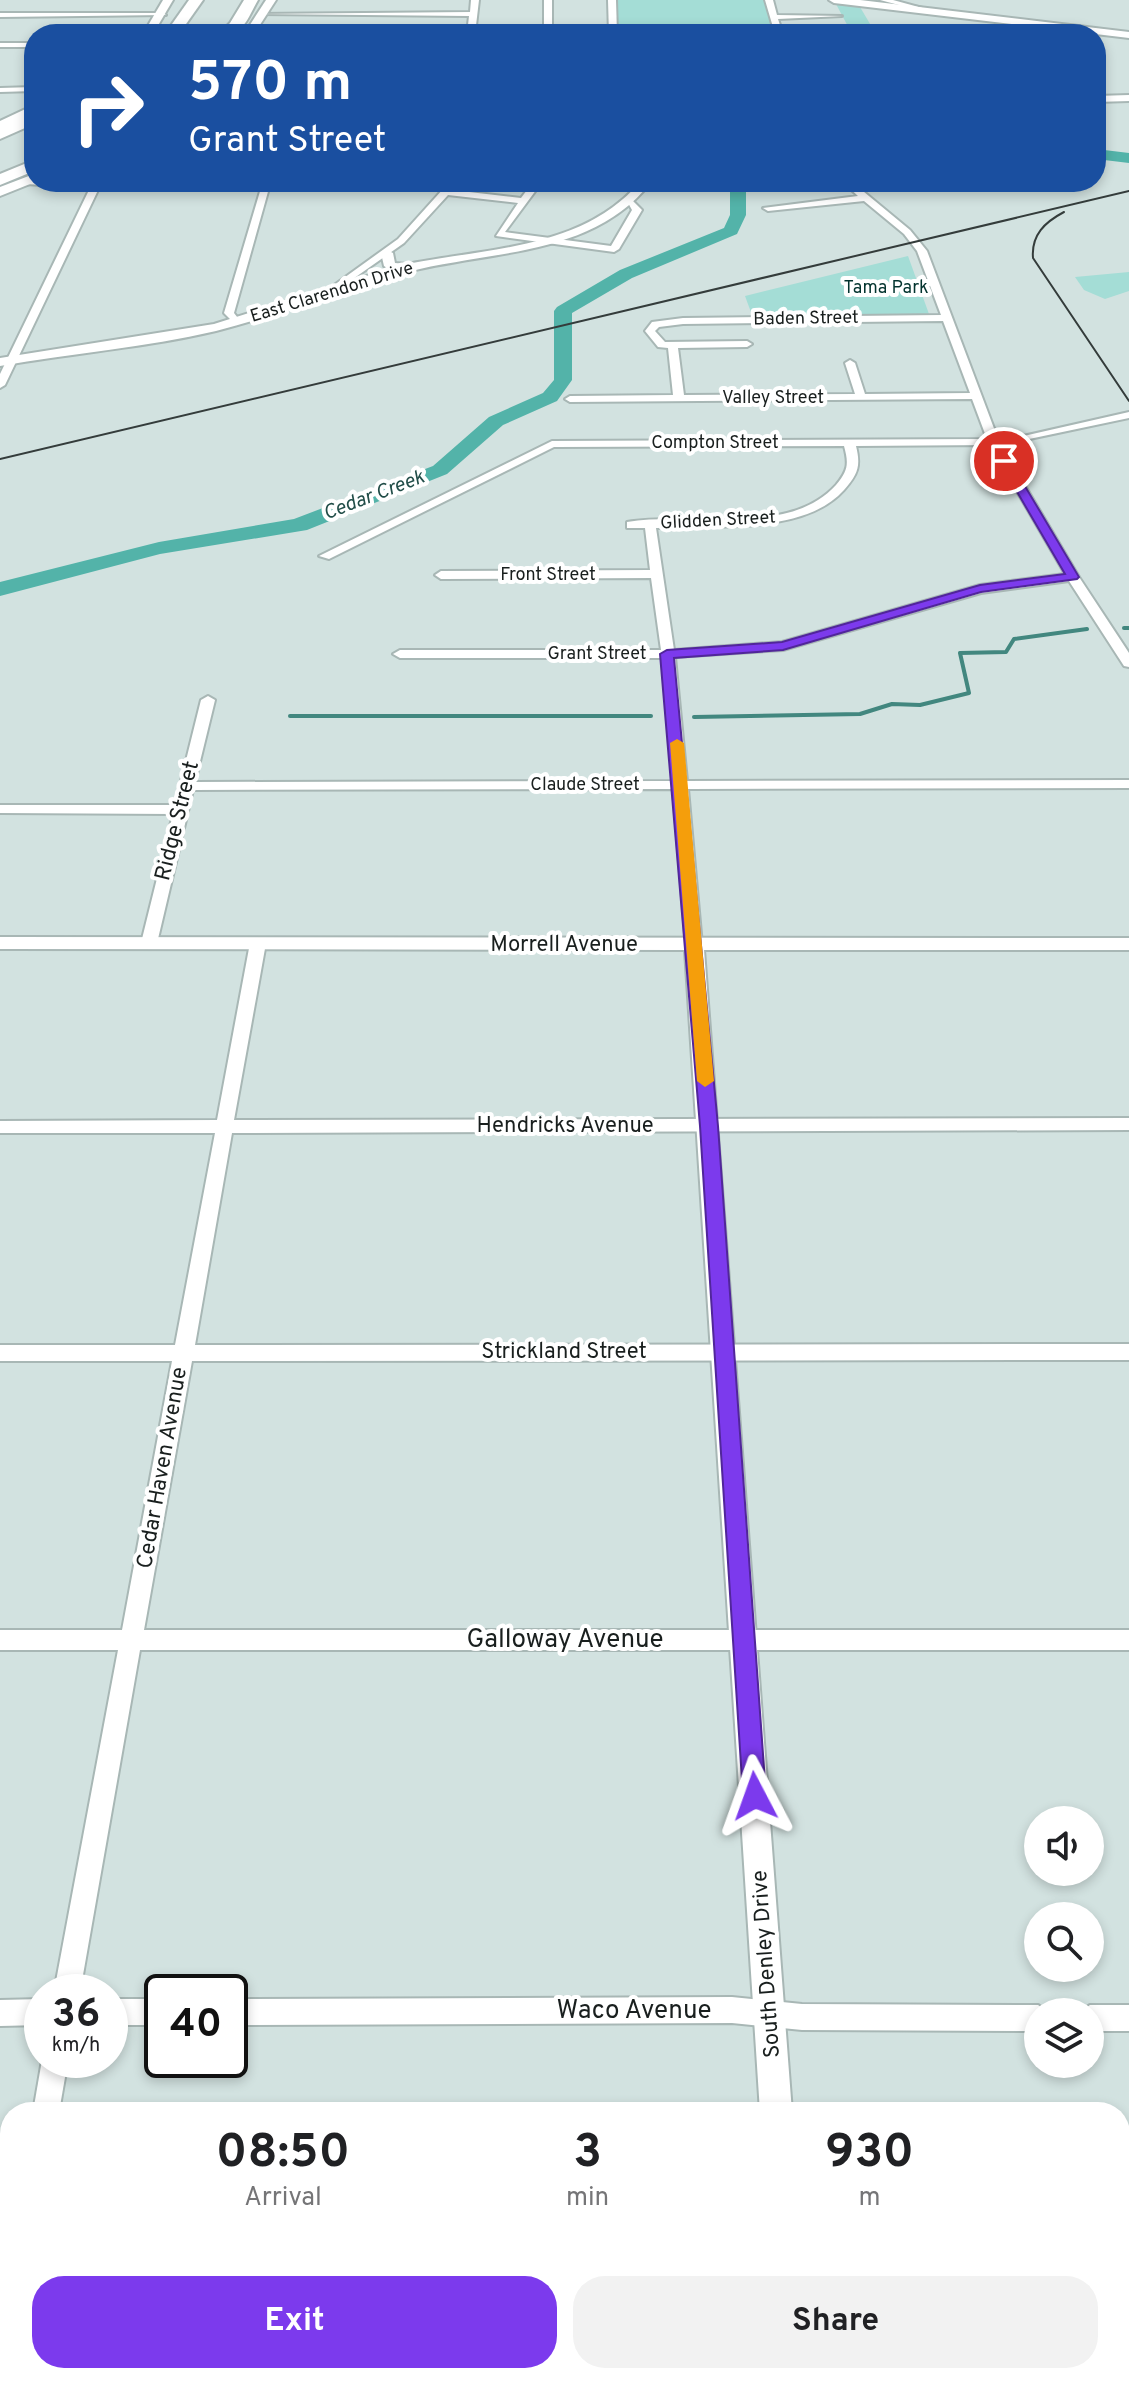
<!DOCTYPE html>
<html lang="en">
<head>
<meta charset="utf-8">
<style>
	:root { --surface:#fff; --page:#f2f2f2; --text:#202124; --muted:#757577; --accent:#7c3aed }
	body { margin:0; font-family:Overpass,sans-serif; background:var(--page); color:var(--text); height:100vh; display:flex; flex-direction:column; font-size:30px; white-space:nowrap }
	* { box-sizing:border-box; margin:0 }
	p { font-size:26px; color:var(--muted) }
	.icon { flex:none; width:44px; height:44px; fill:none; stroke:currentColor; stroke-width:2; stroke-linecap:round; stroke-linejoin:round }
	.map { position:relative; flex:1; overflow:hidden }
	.panel { position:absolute; left:0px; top:2102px; width:1130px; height:282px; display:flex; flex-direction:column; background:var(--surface); border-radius:32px 32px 0 0; box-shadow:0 4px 12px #0003 }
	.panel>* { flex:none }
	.guide { position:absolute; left:24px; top:24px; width:1082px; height:168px; border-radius:32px; box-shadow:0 4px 12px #0003; background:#1a4fa0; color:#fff; overflow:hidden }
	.tools { position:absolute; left:1024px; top:1806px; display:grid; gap:16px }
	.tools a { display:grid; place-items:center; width:80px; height:80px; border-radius:50%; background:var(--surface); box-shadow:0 4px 12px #0003; font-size:40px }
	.speed { position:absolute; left:24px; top:1974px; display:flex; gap:16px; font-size:40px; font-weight:700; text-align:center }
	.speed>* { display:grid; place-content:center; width:104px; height:104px; border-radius:50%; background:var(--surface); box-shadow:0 4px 12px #0003; line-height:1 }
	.speed small { font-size:20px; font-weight:400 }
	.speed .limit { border:4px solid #111; border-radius:12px; background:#fff; color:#111 }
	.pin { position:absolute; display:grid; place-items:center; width:68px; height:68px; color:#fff; margin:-34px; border:4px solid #fff; border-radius:50%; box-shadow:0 2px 8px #0007 }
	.me { position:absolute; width:88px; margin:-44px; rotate:356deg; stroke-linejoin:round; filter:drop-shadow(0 0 6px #0008) }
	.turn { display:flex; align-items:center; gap:28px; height:168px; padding:0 32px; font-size:36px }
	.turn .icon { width:104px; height:104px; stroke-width:2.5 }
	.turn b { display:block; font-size:56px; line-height:68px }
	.eta { display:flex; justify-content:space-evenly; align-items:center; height:136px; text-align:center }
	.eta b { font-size:48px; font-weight:700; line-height:56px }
	.button { display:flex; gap:16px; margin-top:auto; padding:16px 32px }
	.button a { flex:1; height:92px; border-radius:32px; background:var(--accent); color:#fff; font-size:32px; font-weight:700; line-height:92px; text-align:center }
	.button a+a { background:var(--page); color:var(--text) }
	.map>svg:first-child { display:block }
	.green { fill:#a4ddd6 }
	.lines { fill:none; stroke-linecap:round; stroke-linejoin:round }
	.stream { stroke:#42877f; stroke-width:4 }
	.river { fill:#53b3a9; fill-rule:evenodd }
	.minor-casing { stroke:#a8b7b5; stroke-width:4 }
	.tertiary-casing { stroke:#a8b7b5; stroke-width:4 }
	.secondary-casing { stroke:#a8b7b5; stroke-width:4 }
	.motorway-casing { stroke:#a8b7b5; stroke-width:4 }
	.minor { fill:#fff; fill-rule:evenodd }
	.tertiary { fill:#fff; fill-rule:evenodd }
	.secondary { fill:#fff; fill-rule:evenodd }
	.motorway { fill:#fff; fill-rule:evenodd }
	.tram { stroke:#343c3b; stroke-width:2 }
	.route { fill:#7c3aed; stroke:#51269a; stroke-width:2 }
	.slow { fill:#f59e0b }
	.labels { text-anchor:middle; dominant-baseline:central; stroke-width:8; stroke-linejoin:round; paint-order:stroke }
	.far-park-label { font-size:18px; fill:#03342f; stroke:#fff }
	.far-street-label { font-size:18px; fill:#191f1e; stroke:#fff }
	.far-water-label { font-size:20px; font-style:italic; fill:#214d48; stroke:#fff }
	.street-label { font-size:22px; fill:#191f1e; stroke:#fff }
	.near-street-label { font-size:26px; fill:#191f1e; stroke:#fff }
</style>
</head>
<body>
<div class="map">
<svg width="1129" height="2383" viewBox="0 0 1129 2383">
	<rect width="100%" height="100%" fill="#d2e2e0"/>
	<g class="green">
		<path d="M614 0H770L779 34H615Z"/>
		<path d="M836 4 860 7 876 34H852Z"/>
		<path d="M908 256 929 314 752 315 745 296Z"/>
		<path d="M1129 272V291L1105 299 1084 290 1075 277Z"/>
	</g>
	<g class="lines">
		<g class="stream">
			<path d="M1124 628H1129"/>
			<path d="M290 716H651"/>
			<path d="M694 717 860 714 892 704 920 705 969 693 960 653 1006 652 1014 639 1087 629"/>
		</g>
		<g class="river">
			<path d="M1096 149 1129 153V163L1096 159Z"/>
			<path d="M730 182H746V215L737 234 632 278 572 313V380L557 401 503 425 447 474 307 530 160 554 0 596V582L159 542 294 519 433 466 489 417 543 393 554 380V311L557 307 620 270 724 228 730 215Z"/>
		</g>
		<defs>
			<g id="minor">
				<path d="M471 0H479L475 34H467L469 16 258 14 470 12Z"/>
				<rect x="544" y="0" width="8" height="34"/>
				<path d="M608 0H616L617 34H609Z"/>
				<path d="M765 0H773L777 15 842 16 778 19 783 34H775Z"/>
				<path d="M880 0H893L937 12 933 14Z"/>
				<path d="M0 13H162L166 15 0 17Z"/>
				<rect x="0" y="43" width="34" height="4"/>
				<path d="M34 87V91L0 92V88Z"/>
				<path d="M23 179 59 182H458L452 190 521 198 533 182H542L505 232 611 246 632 210 627 201H633L642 210 619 249 614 252 496 236 518 203 448 195 404 243 333 293 330 292V288L398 239 444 188H269L234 313 241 322 236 325 224 313 261 188H99L5 385 0 388V374L90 188 26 184Z"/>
				<path d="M843 182H852L910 230 927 251 998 439H1010L1129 412V418L1001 445 1079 577 1129 653V667L1124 666 1069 581 981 593 783 650 675 657 687 781 1129 780V788L688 789 702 945 694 950 686 945 673 789 193 790 157 943 149 948 141 943 173 814 0 813V805H175L201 700 208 696 215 700 195 782 673 781 662 658H400L393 654 400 650H661L651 578 441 579 435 575 441 571 650 570 645 528H627V522C691 511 788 538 836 485 848 471 849 464 844 446L554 447 329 559 319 556 552 441 987 439 972 399 570 402 565 399 570 396 673 395 668 348 658 347 645 331 652 322 683 318 941 315 917 251 904 234 864 201 768 211 763 208 858 196ZM943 321 970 393 865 394 855 363 850 360 845 363 855 394 684 395 678 348 747 347 752 344 747 341 665 342 655 331 659 327 683 324ZM990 445 1065 574 980 585 782 642 674 650 656 528C713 525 804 535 844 490 858 474 861 466 856 446Z"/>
				<path d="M258 938 266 943 234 1120 1129 1118V1130L232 1133 195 1345 1129 1344V1360L192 1361 144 1630H1129V1650H140L80 1992H54L118 1650H0V1630H122L172 1361H0V1345H175L215 1133H0V1121L217 1120 250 943Z"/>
				<path d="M732 1997 802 2004 1038 2005 1048 2012H1038V2031L802 2030 732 2023 230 2025V1999Z"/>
				<path d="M42 1999V2025L0 2026V2000Z"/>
				<rect x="110" y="1999" width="52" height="26"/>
				<path d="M1090 2005H1129V2031H1090V2012H1080Z"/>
				<path d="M42 2060H68L59 2112H33Z"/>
				<path d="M117 2374H147L150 2383H120Z"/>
			</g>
			<g id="tertiary">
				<path d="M1129 95V101L1096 102V96Z"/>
				<path d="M640 182H651C593 257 492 250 407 272 343 288 281 315 216 331 145 348 72 353 0 366V358L214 324 389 269 384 266 381 253 387 250 393 253 395 263 407 264C488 248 583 249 640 182Z"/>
				<path d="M0 937 1129 938V950H704L792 2112H760L685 950 0 949Z"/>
				<path d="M773 2374H809L810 2383H774Z"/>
			</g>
			<g id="secondary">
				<path d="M163 0H173L153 34H143Z"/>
				<path d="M266 0H276L254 34H244Z"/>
				<path d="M829 0H860L1129 32V38L834 3Z"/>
				<path d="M34 105V114L0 130V121Z"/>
				<path d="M34 174 35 182 0 196V187Z"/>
			</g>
			<g id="motorway">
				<path d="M189 0H203L179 34H165Z"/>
				<path d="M244 0H258C246 21 245 34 219 34L230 23Z"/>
				<path d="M34 113V124L0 139V128Z"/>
				<path d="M34 160V171L0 185V174Z"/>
			</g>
		</defs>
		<use href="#minor" class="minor-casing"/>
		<use href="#tertiary" class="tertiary-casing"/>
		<use href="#secondary" class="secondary-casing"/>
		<use href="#motorway" class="motorway-casing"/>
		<use href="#minor" class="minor"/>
		<use href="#tertiary" class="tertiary"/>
		<use href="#secondary" class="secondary"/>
		<use href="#motorway" class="motorway"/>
		<g class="tram">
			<path d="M1064 212C1045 222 1031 235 1033 258L1129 401"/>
			<path d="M0 459 1129 191"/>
		</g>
	</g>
	<path class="route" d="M1004 457 1010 461 1079 577 1077 579 981 592 783 650 674 658 718 1126 766 1796 763 1804 755 1808 746 1804 743 1796 700 1126 660 654 667 650 782 642 980 585 1065 574 999 461Z"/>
	<path class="slow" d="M677 739 684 743 714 1081 705 1087 697 1081 670 743Z"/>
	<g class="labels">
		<g class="far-park-label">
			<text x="886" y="288">Tama Park</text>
		</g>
		<g class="far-street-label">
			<text transform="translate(332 293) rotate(-17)">East Clarendon Drive</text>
			<text transform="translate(806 319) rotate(-1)">Baden Street</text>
			<text x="773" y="398">Valley Street</text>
			<text x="715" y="443">Compton Street</text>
			<text transform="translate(718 521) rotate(-3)">Glidden Street</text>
			<text x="548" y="575">Front Street</text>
			<text x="597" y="654">Grant Street</text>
			<text x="585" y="785">Claude Street</text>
		</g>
		<g class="far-water-label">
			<text transform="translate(374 496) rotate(-21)">Cedar Creek</text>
		</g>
		<g class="street-label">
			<text transform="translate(178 821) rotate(-76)">Ridge Street</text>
			<text x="564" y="945">Morrell Avenue</text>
			<text x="565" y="1126">Hendricks Avenue</text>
			<text x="564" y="1352">Strickland Street</text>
			<text transform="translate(163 1468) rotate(-80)">Cedar Haven Avenue</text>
			<text transform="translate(767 1964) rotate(-94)">South Denley Drive</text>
		</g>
		<g class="near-street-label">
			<text x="565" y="1640">Galloway Avenue</text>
			<text x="634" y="2011">Waco Avenue</text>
		</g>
	</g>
</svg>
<div class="tools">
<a><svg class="icon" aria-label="sound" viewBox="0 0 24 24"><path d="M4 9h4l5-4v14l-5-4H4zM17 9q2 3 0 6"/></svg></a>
<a><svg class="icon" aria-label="search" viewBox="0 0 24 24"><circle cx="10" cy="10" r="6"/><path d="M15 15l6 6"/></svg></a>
<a><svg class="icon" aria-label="layers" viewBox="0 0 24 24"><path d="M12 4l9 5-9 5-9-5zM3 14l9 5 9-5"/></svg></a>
</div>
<div class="speed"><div>36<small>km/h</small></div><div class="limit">40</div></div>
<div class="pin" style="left:1004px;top:461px;background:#d93025"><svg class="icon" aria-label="arrive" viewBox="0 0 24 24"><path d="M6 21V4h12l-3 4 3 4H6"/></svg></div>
<svg class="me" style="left:755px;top:1796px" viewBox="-20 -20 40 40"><path d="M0-17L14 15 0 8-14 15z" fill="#7c3aed" stroke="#fff" stroke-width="4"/></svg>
<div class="guide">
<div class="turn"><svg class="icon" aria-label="right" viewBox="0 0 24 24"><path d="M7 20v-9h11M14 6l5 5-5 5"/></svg><div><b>570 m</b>Grant Street</div></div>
</div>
<section class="panel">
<div class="eta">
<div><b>08:50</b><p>Arrival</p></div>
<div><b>3</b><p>min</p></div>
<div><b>930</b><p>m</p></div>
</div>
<div class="button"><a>Exit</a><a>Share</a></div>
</section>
</div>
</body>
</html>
